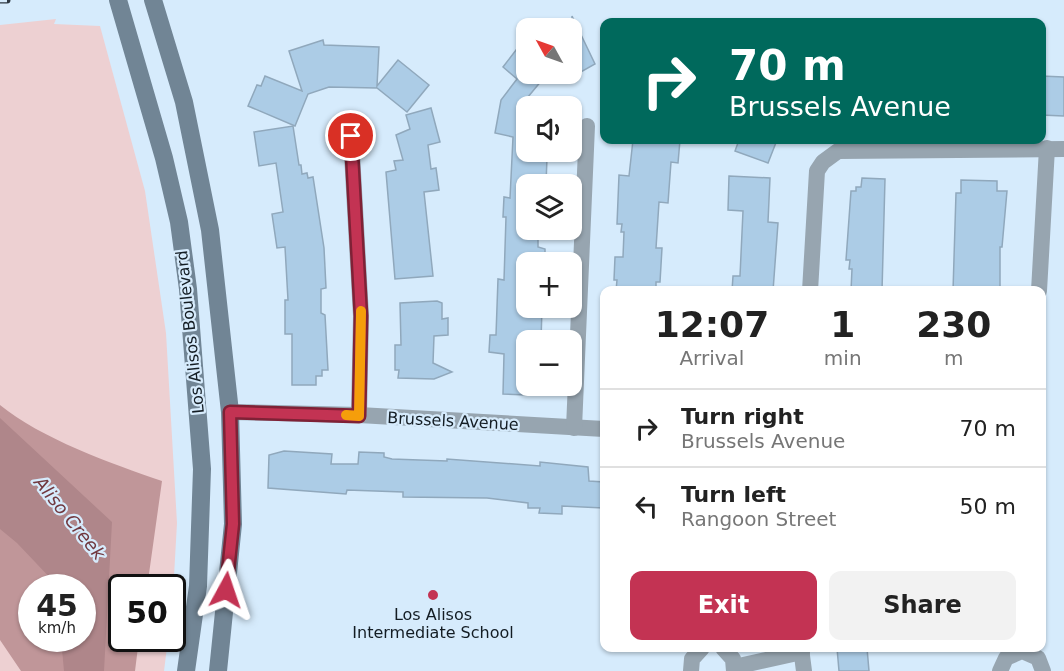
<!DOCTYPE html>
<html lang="en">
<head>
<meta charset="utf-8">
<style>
	:root { --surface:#fff; --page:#f2f2f2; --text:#222; --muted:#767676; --line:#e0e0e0; --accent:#c33353 }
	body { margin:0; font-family:"DejaVu Sans",sans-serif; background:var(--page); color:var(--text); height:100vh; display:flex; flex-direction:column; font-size:22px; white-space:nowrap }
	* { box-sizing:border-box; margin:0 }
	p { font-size:20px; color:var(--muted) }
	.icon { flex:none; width:33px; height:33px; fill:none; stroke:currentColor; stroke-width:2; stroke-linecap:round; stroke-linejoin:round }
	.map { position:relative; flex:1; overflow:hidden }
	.panel { position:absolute; left:600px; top:286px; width:446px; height:366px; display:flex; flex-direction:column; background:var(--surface); border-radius:12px; box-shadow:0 2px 4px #0004 }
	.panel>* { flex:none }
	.guide { position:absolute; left:600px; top:18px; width:446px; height:126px; border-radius:12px; box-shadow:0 2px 4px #0004; background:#00695c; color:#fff; overflow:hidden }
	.needle { width:39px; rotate:310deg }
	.fabs { position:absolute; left:516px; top:18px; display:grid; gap:12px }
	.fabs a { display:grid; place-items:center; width:66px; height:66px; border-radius:12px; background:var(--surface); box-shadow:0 2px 4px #0004; font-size:30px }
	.speed { position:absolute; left:18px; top:574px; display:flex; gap:12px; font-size:30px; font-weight:700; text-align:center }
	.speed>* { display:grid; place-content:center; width:78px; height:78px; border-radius:50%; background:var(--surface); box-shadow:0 2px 4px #0004; line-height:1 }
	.speed small { font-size:15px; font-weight:400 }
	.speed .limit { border:3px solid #111; border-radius:9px; background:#fff; color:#111 }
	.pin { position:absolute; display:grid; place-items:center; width:51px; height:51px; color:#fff; margin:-26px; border:3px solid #fff; border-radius:50%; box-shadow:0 2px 6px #0007 }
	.me { position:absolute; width:66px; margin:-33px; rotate:5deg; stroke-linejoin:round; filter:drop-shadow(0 0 4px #0008) }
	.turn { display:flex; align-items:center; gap:21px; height:126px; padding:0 30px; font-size:27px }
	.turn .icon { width:78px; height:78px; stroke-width:2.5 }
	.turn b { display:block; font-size:42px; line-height:51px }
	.eta { display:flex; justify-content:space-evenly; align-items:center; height:102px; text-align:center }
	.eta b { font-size:36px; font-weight:600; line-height:42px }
	.button { display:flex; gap:12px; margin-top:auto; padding:12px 30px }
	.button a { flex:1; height:69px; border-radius:12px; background:var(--accent); color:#fff; font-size:24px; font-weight:600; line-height:69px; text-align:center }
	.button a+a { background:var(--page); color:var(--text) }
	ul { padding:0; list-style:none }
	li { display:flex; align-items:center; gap:18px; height:78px; padding:0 30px; border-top:2px solid var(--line) }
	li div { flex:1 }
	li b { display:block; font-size:22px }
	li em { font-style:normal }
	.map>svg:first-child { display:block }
	.green { fill:#edd0d2; fill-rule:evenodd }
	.forest { fill:#c09699; fill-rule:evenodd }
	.water { fill:#af868a }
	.building { fill:#accce6; stroke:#90a8bc; stroke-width:1.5 }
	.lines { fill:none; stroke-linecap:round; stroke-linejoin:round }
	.street { stroke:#97a5b0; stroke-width:16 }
	.secondary { stroke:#718595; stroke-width:18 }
	.rail-casing { stroke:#2e3841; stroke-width:7 }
	.rail { stroke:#d6ebfc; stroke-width:4.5; stroke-dasharray:14; stroke-linecap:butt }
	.route-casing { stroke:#7f2136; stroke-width:15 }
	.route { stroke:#c33353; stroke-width:10 }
	.slow { stroke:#f59e0b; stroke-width:10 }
	.poi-dot { fill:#c33353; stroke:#d6ebfc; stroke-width:2 }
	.labels { text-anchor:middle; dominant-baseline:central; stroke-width:4.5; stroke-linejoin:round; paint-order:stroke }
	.street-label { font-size:16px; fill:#131c23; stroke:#d6ebfc }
	.poi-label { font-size:16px; fill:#131c23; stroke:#d6ebfc }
	.water-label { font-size:18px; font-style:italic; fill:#71383f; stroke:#d6ebfc }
</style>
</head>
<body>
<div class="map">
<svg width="1064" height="671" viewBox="0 0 1064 671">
	<rect width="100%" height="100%" fill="#d6ebfc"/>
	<path class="green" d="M56 19 54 24 100 26 145 191 166 333 177 523 173 594 172 588H122V639H168L164 671H0V25ZM32 588H82V639H32Z"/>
	<path class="forest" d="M0 405C40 438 112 464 162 481L147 588H122V639H139L135 671H21L0 640ZM32 588H82V639H32Z"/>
	<path class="water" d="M0 418 112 522 104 671H64L61 639H82V588H54V582L17 543 0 529Z"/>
	<g class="building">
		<path d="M572 16 595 64 572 77Z"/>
		<path d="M526 37V74H547L523 103 526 104V152L542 153V158H547L546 184 526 183V233H538V247L545 249V262H526V308H542L541 340H526V395L503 394 504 354 489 352 490 335H496L498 279 504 280 506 217H503L504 197 510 198 513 137 495 133 501 100 517 79 503 67Z"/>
		<path d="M323 40 324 45 379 47 377 86 398 60 429 85 407 112 377 88 329 87 308 94 295 126 248 106 257 85 261 86 265 76 302 91 289 51Z"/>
		<path d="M1041 76 1064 77V116L1041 115Z"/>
		<path d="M431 108 440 142 428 145 431 169 436 168 439 190 424 192 433 276 395 279 386 172 396 170 394 161 403 160 396 135 410 129 406 115Z"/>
		<path d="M293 126 299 165H301L302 174 307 173 308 178 313 177 324 248 326 288 321 289V313L325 315 328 370H322V376H316V385H292V334H285V300H288L285 247 277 248 272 214 283 212 276 163 259 166 254 132Z"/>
		<path d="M633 140H680L678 163 671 162 668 203 659 202 656 248H662L660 282H656V291H616L617 280H614L615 257H623L624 232H621L622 224H617L619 175 629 176Z"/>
		<path d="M739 140H777L768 163 735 151Z"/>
		<path d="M729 176 770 178 768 222 778 223 773 291H732L733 276H740L743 211 728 210Z"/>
		<path d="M862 178 885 179 882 291H851L852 269H849L850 260H846L851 191H856V187H861Z"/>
		<path d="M961 180 997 181V191H1007L1002 247H1000V291H953L956 193H961Z"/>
		<path d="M437 301 442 303V319L448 318V335L434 336 433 363 452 372 434 379 398 378 399 370H395V345H401L400 303Z"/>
		<path d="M284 451 332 454 331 464H358L359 452 384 453V457L392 459 447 461V459L540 466V462L588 467 589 481 604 482 603 508 562 506V514L539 513 540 508H528V503L487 498 403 497V492L347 490 346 494 268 488 269 455Z"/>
		<path d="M837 648H867L869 671H839Z"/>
	</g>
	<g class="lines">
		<g class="street">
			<path d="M351 136 361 316 359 415"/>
			<path d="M810 291 817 171 823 162 838 151 1064 149"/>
			<path d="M1039 291 1047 148"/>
			<path d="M230 412 359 415 604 429"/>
			<path d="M574 428 587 126"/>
			<path d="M723 648 733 659 734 671"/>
			<path d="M801 648 804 671"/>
			<path d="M734 667 802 652"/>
			<path d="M691 671 692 659 702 648"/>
			<path d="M1000 671 1006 658 1022 651 1038 658 1043 671"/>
		</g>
		<g class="secondary">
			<path d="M118 0 164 158 179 222 188 289 202 469 198 586 186 671"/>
			<path d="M153 0 184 102 210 230 230 412 233 524 218 671"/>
		</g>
		<defs>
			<path id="rail" d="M0 0H7"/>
		</defs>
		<use href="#rail" class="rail-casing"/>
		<use href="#rail" class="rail"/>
	</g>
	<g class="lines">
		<defs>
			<path id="route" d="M226 590 233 524 230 412 359 416 361 316 351 136"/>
		</defs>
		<use href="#route" class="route-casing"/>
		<use href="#route" class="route"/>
		<path class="slow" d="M346 415 359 416 361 311"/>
	</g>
	<circle class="poi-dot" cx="433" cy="595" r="6"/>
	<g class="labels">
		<g class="street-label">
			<text transform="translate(190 332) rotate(-96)">Los Alisos Boulevard</text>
			<text transform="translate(453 421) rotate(3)">Brussels Avenue</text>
		</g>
		<g class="poi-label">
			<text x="433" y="614">Los Alisos<tspan x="433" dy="18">Intermediate School</tspan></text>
		</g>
		<g class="water-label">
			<text transform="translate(70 518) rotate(51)">Aliso Creek</text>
		</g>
	</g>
</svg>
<div class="fabs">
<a><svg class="needle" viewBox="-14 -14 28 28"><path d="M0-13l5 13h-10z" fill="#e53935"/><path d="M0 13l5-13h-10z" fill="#767676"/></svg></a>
<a><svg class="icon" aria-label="sound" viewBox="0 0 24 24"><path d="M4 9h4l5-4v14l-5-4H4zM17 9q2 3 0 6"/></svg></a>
<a><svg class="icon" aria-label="layers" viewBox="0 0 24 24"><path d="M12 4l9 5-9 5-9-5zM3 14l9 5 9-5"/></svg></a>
<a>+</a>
<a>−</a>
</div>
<div class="speed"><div>45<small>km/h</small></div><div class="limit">50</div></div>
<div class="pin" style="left:351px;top:136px;background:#d93025"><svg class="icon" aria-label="arrive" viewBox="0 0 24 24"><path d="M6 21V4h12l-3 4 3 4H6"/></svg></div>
<svg class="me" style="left:226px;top:590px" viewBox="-20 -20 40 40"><path d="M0-17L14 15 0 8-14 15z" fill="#c33353" stroke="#fff" stroke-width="4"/></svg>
<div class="guide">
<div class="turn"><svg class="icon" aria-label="right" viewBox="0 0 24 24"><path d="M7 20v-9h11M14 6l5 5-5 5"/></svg><div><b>70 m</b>Brussels Avenue</div></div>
</div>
<section class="panel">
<div class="eta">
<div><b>12:07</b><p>Arrival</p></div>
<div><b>1</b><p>min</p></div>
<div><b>230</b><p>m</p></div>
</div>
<ul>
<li><svg class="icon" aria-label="right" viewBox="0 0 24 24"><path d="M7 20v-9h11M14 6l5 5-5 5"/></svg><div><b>Turn right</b><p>Brussels Avenue</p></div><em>70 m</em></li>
<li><svg class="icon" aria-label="left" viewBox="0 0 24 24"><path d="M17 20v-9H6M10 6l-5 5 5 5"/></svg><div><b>Turn left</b><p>Rangoon Street</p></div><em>50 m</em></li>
</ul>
<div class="button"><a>Exit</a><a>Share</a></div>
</section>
</div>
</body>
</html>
